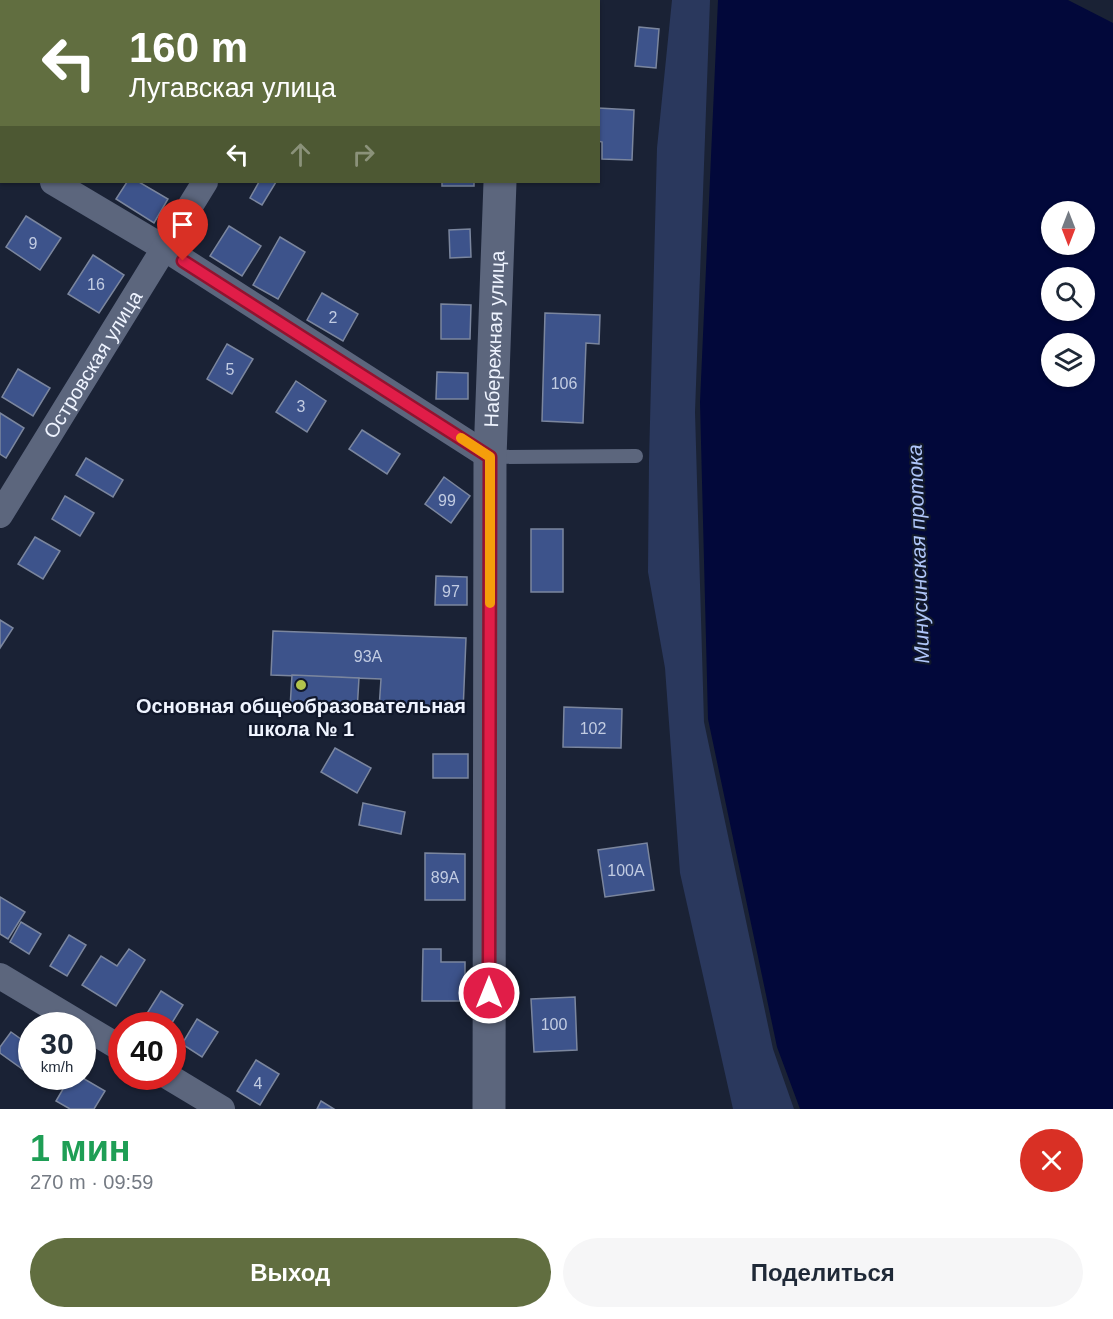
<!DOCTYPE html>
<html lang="ru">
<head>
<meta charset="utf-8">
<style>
	:root { --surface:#fff; --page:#f6f6f7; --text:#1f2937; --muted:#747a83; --accent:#616e40 }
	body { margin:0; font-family:Arial,sans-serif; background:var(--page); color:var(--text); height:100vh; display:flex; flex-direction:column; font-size:22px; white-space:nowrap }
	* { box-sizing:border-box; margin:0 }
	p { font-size:20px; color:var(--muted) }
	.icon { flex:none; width:33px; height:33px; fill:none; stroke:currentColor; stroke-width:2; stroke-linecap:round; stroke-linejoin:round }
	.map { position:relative; height:1109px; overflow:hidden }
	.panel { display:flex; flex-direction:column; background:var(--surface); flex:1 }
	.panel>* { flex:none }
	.hud { position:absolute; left:0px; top:0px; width:600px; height:183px; box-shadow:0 2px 4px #0004; background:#616e40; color:#fff; overflow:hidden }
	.needle { width:39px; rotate:180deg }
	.tools { position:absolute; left:1041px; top:201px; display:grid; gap:12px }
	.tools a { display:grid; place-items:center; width:54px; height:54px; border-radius:50%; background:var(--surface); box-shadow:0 2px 4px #0004; font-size:30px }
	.speed { position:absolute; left:18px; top:1012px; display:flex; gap:12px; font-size:30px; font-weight:700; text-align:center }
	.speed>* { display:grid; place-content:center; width:78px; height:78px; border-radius:50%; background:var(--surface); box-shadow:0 2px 4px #0004; line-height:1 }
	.speed small { font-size:15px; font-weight:400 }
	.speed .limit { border:9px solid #d22; background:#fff; color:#111 }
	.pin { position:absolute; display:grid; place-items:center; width:51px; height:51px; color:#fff; margin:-62px -26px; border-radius:50% 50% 50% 0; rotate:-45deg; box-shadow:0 0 6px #0007 }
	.pin .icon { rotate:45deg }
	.me { position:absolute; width:66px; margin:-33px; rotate:0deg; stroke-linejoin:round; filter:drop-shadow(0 0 4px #0008) }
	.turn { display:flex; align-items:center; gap:21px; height:126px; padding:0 30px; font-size:27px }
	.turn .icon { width:78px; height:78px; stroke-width:2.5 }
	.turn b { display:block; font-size:42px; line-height:51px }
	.lanes { display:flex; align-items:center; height:57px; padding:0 30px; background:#0003; justify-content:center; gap:30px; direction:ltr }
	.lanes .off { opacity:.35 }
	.round { display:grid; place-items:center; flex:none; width:63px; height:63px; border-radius:32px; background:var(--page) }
	.headline { display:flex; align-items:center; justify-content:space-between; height:102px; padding:0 30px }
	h1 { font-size:36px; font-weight:700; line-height:45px; color:#1e9e55 }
	.action { display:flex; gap:12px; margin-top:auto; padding:12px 30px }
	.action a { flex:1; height:69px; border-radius:36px; background:var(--accent); color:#fff; font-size:24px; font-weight:700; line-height:69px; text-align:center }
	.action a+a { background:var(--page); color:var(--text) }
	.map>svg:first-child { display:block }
	.green { fill:#2a385d }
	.water { fill:#02083a; fill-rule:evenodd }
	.building { fill:#3d538b; stroke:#7b869e; stroke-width:1.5 }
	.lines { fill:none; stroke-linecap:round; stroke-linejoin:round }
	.lane { stroke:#5c667d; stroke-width:14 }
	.street { stroke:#5c667d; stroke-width:26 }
	.secondary { stroke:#5c667d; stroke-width:33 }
	.route-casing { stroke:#92132f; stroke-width:15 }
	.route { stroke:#e11d48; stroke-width:10 }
	.slow { stroke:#f59e0b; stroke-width:10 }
	.poi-dot { fill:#b2c34c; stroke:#11182b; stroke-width:2 }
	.labels { text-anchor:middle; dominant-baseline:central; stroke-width:4.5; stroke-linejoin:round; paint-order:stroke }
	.number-label { font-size:16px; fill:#c2cce2 }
	.street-label { font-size:20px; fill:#eff4ff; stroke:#11182b }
	.poi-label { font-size:20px; font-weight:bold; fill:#eff4ff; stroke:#11182b }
	.water-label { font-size:21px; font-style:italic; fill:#afc5f8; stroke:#11182b }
</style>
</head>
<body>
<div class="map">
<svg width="1113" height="1109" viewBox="0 0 1113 1109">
	<rect width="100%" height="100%" fill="#1a2235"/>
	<path class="green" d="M672 0H710L695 412 704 722 773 1049 794 1109H733L680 873 665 668 648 572 649 461 657 148Z"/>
	<path class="water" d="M718 0H1068L1113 23V1109H800L777 1047 708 719 700 402ZM1052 212H1084V244H1052ZM1052 278H1084V310H1052ZM1052 344H1084V376H1052Z"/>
	<g class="building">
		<path d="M235 0H293L234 2Z"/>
		<path d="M549 0H580L549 2Z"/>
		<path d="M639 27 659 29 656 68 635 66Z"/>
		<path d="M598 108 634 110 632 160 602 159V142L598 141Z"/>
		<path d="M127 182H139L168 199 154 223 116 199Z"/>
		<path d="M259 182H276L262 205 250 198Z"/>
		<rect x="442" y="182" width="32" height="4"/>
		<path d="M26 216 61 238 40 270 6 247Z"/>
		<path d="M229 226 261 246 242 276 210 256Z"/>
		<path d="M470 229 471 257 450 258 449 230Z"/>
		<path d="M280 237 305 252 278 299 253 285Z"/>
		<path d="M93 255 124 275 99 313 68 294Z"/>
		<path d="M322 293 358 314 343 341 307 320Z"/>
		<path d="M441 304 471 305 470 339H441Z"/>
		<path d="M545 313 600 315 599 344 586 343 583 423 542 421Z"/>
		<path d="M227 344 253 359 232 394 207 379Z"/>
		<path d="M18 369 50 388 33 416 2 397Z"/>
		<path d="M437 372 468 373V399H436Z"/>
		<path d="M296 381 326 401 307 432 276 412Z"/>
		<path d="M0 413 24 428 6 458 0 454Z"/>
		<path d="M362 430 400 454 387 474 349 449Z"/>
		<path d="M86 458 123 480 113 497 76 475Z"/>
		<path d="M444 477 470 496 451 523 425 504Z"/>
		<path d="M65 496 94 513 80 536 52 519Z"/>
		<rect x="531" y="529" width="32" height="63"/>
		<path d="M35 537 60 551 43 579 18 564Z"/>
		<path d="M436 576 467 577V605H435Z"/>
		<path d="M0 620 13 628 0 648Z"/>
		<path d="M273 631 466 638 463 712 379 709 381 679 271 675Z"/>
		<path d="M292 675 359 678 357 711 290 708Z"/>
		<path d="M564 707 622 709 621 748 563 747Z"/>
		<path d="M335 748 371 768 357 793 321 772Z"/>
		<rect x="433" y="754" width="35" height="24"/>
		<path d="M363 803 405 812 401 834 359 825Z"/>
		<path d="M647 843 654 890 605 897 598 850Z"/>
		<path d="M425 853 465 854V900H425Z"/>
		<path d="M0 897 25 912 8 939 0 934Z"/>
		<path d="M21 922 41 934 29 954 10 942Z"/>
		<path d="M69 935 86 945 67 976 50 966Z"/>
		<path d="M129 949 145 960 116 1006 82 985 101 956 117 966Z"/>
		<path d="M423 949H441V962H465V1001H422Z"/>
		<path d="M161 991 183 1005 170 1026H146L141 1023Z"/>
		<path d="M575 997 577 1050 534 1052 531 999Z"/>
		<path d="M197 1019 218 1032 202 1057 182 1044Z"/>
		<path d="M11 1032 32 1047V1062L25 1071 0 1053V1047Z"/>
		<path d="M256 1060 279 1074 260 1105 237 1091Z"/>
		<path d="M70 1077H81L105 1091 94 1109H70L56 1101Z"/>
		<path d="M321 1101 334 1109H317Z"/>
	</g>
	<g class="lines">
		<path class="lane" d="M491 457 636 456"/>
		<g class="street">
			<path d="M317 2 318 0"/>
			<path d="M0 149 2 150"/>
			<path d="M53 182 164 248 490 457"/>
			<path id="s1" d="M0 515 205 182"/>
			<path d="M0 976 122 1049"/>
			<path d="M169 1077 222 1109"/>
		</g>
		<g class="secondary">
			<path d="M506 2V0"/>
			<path id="s2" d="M489 1109 490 457 500 182"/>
		</g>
	</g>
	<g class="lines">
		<defs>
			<path id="route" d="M183 261 490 457 489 993"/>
		</defs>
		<use href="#route" class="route-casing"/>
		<use href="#route" class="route"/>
		<path class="slow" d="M461 438 490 457V603"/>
	</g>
	<circle class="poi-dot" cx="301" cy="685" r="6"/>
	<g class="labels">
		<g class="number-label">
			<text x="33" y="243">9</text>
			<text x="96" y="284">16</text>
			<text x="333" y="317">2</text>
			<text x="230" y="369">5</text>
			<text x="564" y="383">106</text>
			<text x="301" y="406">3</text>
			<text x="447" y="500">99</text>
			<text x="451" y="591">97</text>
			<text x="368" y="656">93А</text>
			<text x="593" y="728">102</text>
			<text x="626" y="870">100А</text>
			<text x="445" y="877">89А</text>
			<text x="554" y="1024">100</text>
			<text x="258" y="1083">4</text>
		</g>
		<g class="street-label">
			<text stroke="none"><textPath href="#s2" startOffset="770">Набережная улица</textPath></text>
			<text stroke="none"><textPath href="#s1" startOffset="177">Островская улица</textPath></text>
		</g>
		<g class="poi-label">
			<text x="301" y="706">Основная общеобразовательная<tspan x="301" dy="23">школа № 1</tspan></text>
		</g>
		<g class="water-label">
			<text transform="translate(918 554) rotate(-92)">Минусинская протока</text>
		</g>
	</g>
</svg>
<div class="tools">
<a><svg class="needle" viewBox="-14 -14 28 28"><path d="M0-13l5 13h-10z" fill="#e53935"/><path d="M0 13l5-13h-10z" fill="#747a83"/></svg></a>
<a><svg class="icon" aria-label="search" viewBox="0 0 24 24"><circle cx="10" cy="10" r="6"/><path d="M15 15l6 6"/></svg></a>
<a><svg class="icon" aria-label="layers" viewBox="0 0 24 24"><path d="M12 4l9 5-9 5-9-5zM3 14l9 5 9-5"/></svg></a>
</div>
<div class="speed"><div>30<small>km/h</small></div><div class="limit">40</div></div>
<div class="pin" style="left:183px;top:261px;background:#d93025"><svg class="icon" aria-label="arrive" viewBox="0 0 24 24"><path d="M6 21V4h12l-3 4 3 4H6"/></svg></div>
<svg class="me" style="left:489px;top:993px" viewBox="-20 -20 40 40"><circle r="17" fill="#e11d48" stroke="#fff" stroke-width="3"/><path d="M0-11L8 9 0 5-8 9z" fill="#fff"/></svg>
<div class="hud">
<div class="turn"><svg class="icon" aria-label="left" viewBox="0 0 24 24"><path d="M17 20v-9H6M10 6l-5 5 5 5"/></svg><div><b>160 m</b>Лугавская улица</div></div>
<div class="lanes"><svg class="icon" aria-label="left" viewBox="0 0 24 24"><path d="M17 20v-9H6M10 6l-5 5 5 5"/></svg><svg class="icon off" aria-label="ahead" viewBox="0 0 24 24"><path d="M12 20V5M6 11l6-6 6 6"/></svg><svg class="icon off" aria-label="right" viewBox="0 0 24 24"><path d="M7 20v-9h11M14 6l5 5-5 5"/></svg></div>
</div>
</div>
<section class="panel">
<div class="headline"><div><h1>1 мин</h1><p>270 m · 09:59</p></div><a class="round" style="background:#d93025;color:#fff"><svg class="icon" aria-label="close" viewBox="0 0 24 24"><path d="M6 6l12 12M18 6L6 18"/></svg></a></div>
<div class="action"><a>Выход</a><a>Поделиться</a></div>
</section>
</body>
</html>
